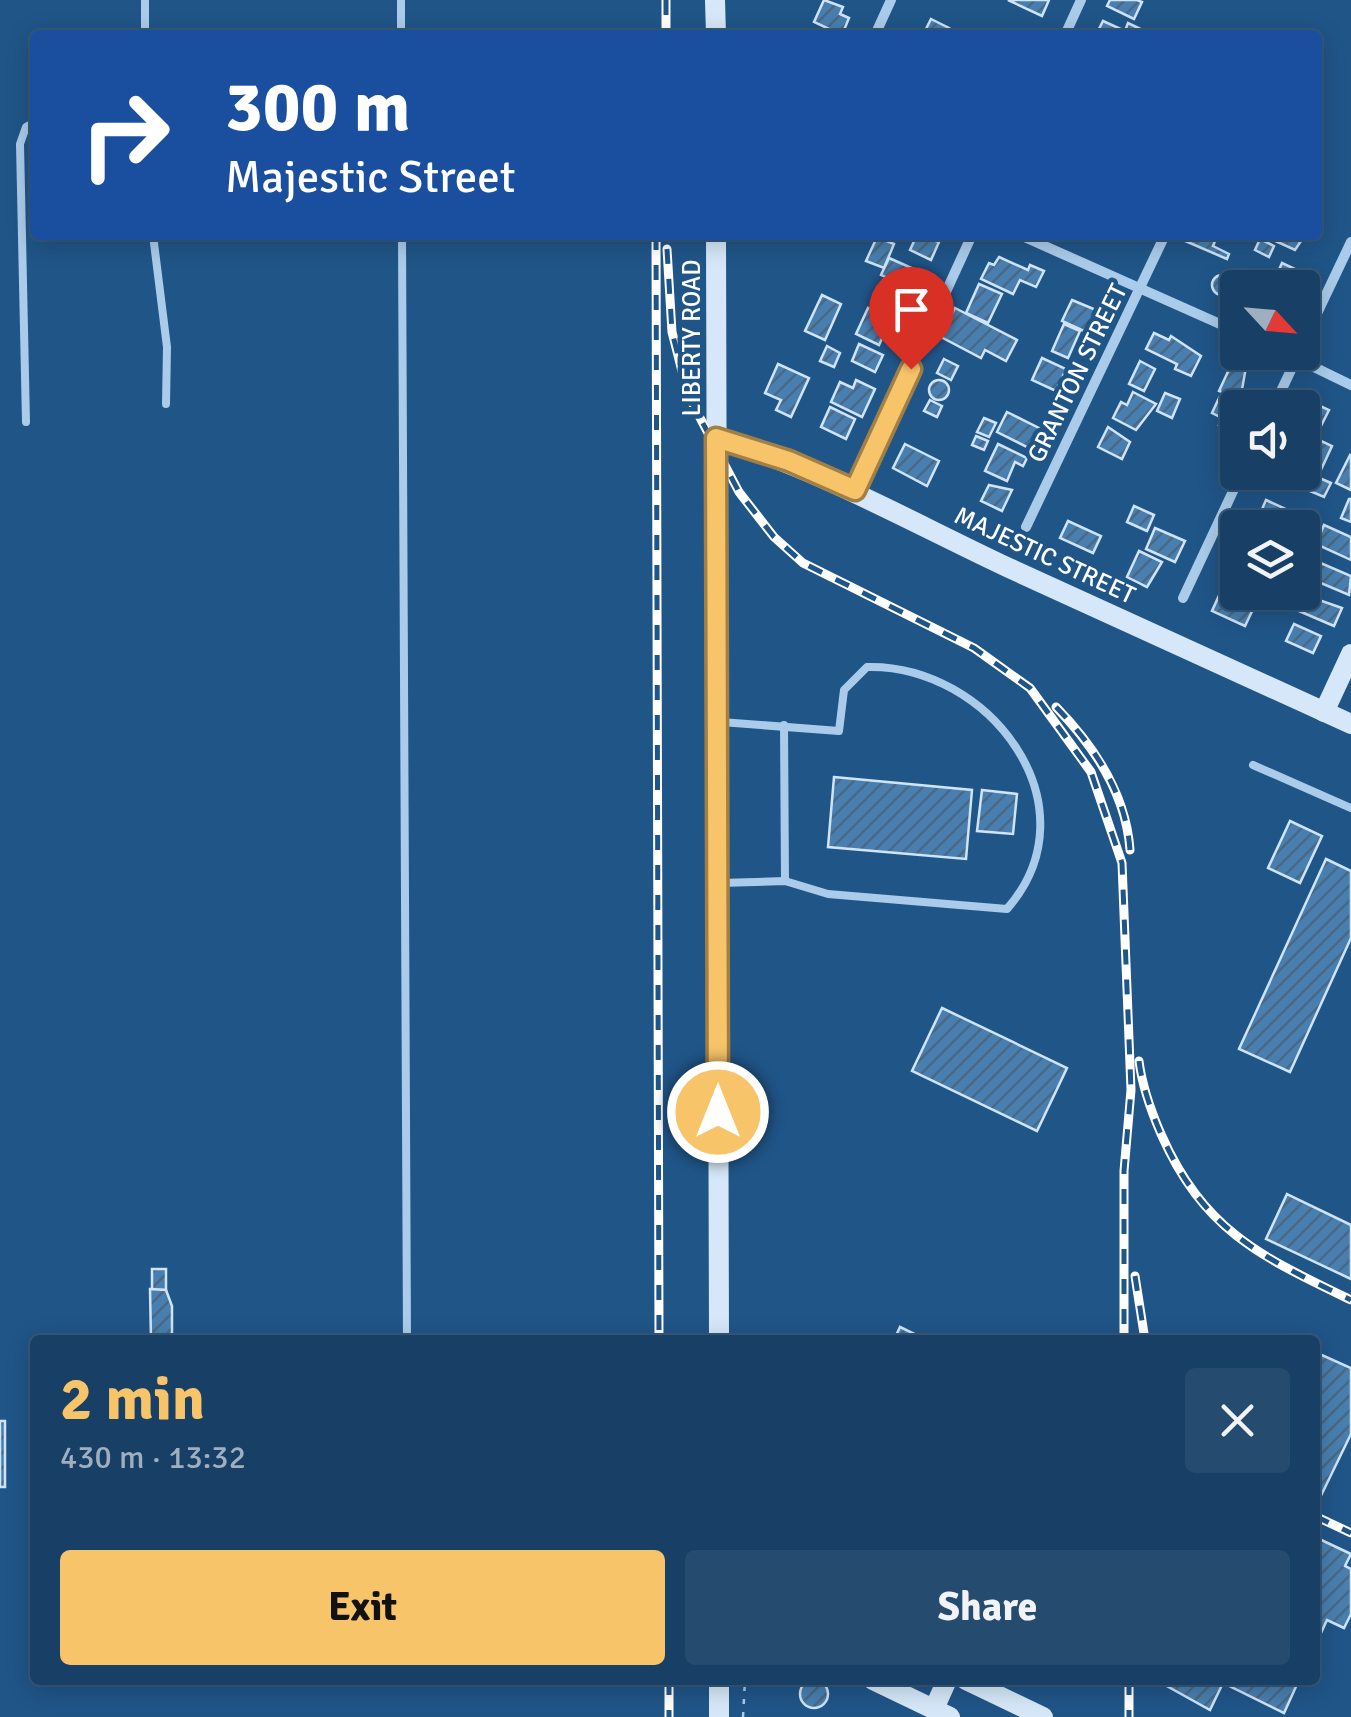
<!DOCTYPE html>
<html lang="en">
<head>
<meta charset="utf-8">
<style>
	:root { --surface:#184066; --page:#254b6f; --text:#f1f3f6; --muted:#9fafbf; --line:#36597a; --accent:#f8c46a }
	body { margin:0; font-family:Signika,sans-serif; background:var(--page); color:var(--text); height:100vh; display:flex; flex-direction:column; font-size:38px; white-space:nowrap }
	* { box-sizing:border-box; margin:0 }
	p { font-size:32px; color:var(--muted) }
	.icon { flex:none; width:55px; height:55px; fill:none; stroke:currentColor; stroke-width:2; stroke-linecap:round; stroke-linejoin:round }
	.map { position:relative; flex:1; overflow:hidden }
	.side { position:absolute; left:30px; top:1335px; width:1290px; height:350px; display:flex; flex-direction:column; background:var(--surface); border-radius:10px; box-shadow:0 5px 25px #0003,0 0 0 2px var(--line) }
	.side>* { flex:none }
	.hud { position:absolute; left:30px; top:30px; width:1292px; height:210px; border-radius:10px; box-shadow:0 5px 25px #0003,0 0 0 2px var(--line); background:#1a4fa0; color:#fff; overflow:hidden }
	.needle { width:65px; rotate:116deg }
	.tools { position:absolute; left:1220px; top:270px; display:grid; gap:20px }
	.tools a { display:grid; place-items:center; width:100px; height:100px; border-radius:10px; background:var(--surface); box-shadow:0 5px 25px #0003,0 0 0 2px var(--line); font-size:50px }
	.pin { position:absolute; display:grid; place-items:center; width:85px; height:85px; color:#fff; margin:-102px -42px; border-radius:50% 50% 50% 0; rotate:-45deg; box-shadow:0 0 10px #0007 }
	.pin .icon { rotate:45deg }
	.me { position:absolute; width:110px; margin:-55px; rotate:0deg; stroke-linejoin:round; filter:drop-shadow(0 0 8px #0008) }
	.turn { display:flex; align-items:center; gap:35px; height:210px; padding:0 30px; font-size:45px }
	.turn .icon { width:130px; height:130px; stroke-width:2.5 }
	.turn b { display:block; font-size:70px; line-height:85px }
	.round { display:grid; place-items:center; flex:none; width:105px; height:105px; border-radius:10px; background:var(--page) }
	.head { display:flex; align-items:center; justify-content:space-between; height:170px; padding:0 30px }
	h1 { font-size:60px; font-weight:800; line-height:75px; color:var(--accent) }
	.action { display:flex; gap:20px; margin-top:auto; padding:20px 30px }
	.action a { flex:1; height:115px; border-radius:10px; background:var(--accent); color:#111; font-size:40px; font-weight:800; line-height:115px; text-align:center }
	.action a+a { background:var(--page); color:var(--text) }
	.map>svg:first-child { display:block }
	.building { fill:url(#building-hatch); stroke:#cfe4f8; stroke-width:2.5 }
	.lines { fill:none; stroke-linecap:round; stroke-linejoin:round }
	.path { stroke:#aaccea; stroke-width:2.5; stroke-dasharray:5 8; stroke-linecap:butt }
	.lane { stroke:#aaccea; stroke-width:8 }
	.street { stroke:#aaccea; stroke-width:10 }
	.secondary { stroke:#d5e7f8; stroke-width:20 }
	.rail-casing { stroke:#fff; stroke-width:9 }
	.rail { stroke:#205588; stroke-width:5; stroke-dasharray:15; stroke-linecap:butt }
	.route-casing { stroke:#a17f45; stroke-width:25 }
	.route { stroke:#f8c46a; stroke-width:18 }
	.labels { text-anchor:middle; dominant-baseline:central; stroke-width:9; stroke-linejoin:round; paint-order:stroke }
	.street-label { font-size:25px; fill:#fff; stroke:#205588 }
</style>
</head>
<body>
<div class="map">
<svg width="1351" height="1717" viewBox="0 0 1351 1717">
	<defs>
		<pattern id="building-hatch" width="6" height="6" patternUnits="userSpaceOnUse" patternTransform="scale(2.5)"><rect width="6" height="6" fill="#487fb0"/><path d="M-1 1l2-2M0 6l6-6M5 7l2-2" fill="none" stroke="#4a6883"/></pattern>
	</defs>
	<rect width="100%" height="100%" fill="#205588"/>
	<g class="building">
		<path d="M824 0 843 7 840 14 849 18 842 35 814 22Z"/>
		<path d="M1008 0H1049L1042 16Z"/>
		<path d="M1110 0H1137L1142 2 1134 19 1107 6Z"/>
		<path d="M931 19 949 28 945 35H923Z"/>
		<path d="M1103 21 1125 31 1128 23 1153 35H1096Z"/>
		<path d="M917 235 939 242 931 260 910 250Z"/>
		<path d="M1185 235 1217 236 1213 246 1229 254 1227 259 1183 240Z"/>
		<path d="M1273 235H1305L1295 250 1271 239Z"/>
		<path d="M877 237 894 244 884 268 866 261Z"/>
		<path d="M1260 239 1274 246 1269 257 1255 250Z"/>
		<path d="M999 257 1028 270 1030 265 1044 271 1036 287 1020 280 1013 294 981 279 989 263 994 265Z"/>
		<path d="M889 258 925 274 917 292 881 275Z"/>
		<path d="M1282 263 1310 276 1302 292V288L1275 279Z"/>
		<path d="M1245 271 1255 276 1252 284 1242 279Z"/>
		<circle cx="1222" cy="285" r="10"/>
		<path d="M979 284 1002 294 988 323 966 313Z"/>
		<path d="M822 295 841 304 825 340 805 331Z"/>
		<path d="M1072 300 1096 310 1086 332 1062 321Z"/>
		<path d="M868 308 891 319 879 345 856 334Z"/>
		<path d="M955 308 1017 340 1006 361 985 350 981 358 941 337Z"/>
		<path d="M1064 324 1080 331 1068 358 1052 351Z"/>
		<path d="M1154 333 1169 340 1171 336 1201 356 1191 376 1175 369 1177 364 1146 349Z"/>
		<path d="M859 344 883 355 875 372 852 361Z"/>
		<path d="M827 346 840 353 834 367 820 361Z"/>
		<path d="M1042 358 1066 369 1056 391 1032 380Z"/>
		<path d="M944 359 958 366 951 380 937 373Z"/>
		<path d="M1140 361 1155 369 1144 391 1129 384Z"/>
		<path d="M1233 361 1246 367 1240 401 1219 391Z"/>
		<path d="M778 364 809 378 791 417 776 410 781 400 765 393Z"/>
		<circle cx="939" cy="390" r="10"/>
		<path d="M856 380 875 389 862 417 831 402 840 382 853 388Z"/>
		<path d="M1133 392 1156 404 1136 430 1113 418 1121 402 1127 405Z"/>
		<path d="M1165 393 1180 399 1172 418 1157 411Z"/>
		<path d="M1219 398 1239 407 1228 429 1219 425 1222 418 1212 413Z"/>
		<path d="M1305 399 1329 410 1321 426 1302 418Z"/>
		<path d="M930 400 942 406 937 417 924 411Z"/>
		<path d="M830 407 855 419 846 439 821 427Z"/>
		<path d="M1007 412 1039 428 1029 448 997 432Z"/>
		<path d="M984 418 996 423 989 437 977 432Z"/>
		<path d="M1108 427 1130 442 1122 459 1098 447Z"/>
		<path d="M1302 432 1332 446 1319 474 1302 466Z"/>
		<path d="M976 436 988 441 984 450 972 445Z"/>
		<path d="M905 444 939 461 927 486 893 468Z"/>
		<path d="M998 444 1027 458 1023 466 1015 462 1007 481 985 471Z"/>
		<path d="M1350 455 1351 456V490L1336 483Z"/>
		<path d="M1317 477 1331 483 1324 497 1310 491Z"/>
		<path d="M989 485 1012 490 1002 511 981 501Z"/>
		<path d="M1349 499H1351V522L1341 518Z"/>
		<path d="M1266 500 1290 511 1283 526 1287 528H1254Z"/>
		<path d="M1134 506 1154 515 1147 531 1127 522Z"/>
		<path d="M1068 521 1101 536 1093 553 1060 538Z"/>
		<path d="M1324 525 1351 537V560L1316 544Z"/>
		<path d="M1155 528 1185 541 1175 562 1146 549Z"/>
		<path d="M1139 551 1162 562 1147 587 1127 577Z"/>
		<path d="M1316 561 1351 576 1349 595 1309 578Z"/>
		<path d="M1227 578 1238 583V592H1249L1244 602 1254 607 1245 626 1212 611Z"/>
		<path d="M1299 593 1342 608 1334 626 1292 608Z"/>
		<path d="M1294 624 1321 636 1313 653 1286 641Z"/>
		<path d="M834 777 972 790 966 859 828 847Z"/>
		<path d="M982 790 1017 794 1013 834 977 831Z"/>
		<path d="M1290 821 1322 836 1300 883 1268 868Z"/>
		<path d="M1326 859 1351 871V938L1290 1072 1239 1049Z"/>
		<path d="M942 1008 1067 1068 1037 1131 912 1071Z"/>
		<path d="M1287 1194 1351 1225V1279L1266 1239Z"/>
		<rect x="152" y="1269" width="14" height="21"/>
		<path d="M150 1289 166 1290 172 1306V1340H151Z"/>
		<path d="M900 1327 925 1339V1340H894Z"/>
		<path d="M1315 1352 1351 1368V1434L1315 1508Z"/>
		<rect x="0" y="1421" width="5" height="66"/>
		<path d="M1315 1537 1351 1554 1345 1566 1351 1569V1614L1344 1628 1327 1620 1315 1646Z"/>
		<path d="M1156 1680H1299L1284 1713 1223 1683 1210 1710Z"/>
		<circle cx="814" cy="1694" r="14"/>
	</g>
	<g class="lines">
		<path class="path" d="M743 1717 745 1680"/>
		<g class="lane">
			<path d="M401 0V35"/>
			<path d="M145 35V0"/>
			<path d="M153 235 167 347 166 404"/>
			<path d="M402 235 407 1340"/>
			<path d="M26 422 20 144 26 127 35 122"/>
			<path d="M784 725 785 881"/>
			<path d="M1253 765 1351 808"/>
			<path d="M720 883 785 881 828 894 1007 909C1097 806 989 664 867 667L844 690 839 731 721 722"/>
		</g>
		<g class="street">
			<path d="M875 35 891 0"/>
			<path d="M1065 35 1081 0"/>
			<path d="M1020 235 1238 332"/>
			<path d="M1302 345 1351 242"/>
			<path d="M1283 352 1351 385"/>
			<path d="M1273 408 1299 353"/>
			<path d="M855 490 972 235"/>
			<path d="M1026 527 1165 235"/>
			<path d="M1183 598 1242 472"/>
		</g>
		<g class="secondary">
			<path d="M715 0 716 35"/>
			<path d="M716 235 719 1340"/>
			<path d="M716 438C820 470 911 522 1009 568 1123 621 1237 673 1351 724"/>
			<path d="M1324 712 1351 654"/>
			<path d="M873 1680 950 1717"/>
			<path d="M966 1680 1043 1717"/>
			<path d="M934 1709 947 1680"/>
			<path d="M719 1717V1680"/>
		</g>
		<defs>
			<g id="rail">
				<path d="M666 0V35"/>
				<path d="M656 235 659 1340"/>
				<path d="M667 249 672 332 688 395 739 492 774 537 803 563 974 648 1030 688 1091 772 1122 863 1131 1090 1124 1171V1340"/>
				<path d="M1056 707C1094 746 1126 793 1130 850"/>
				<path d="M1139 1061C1142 1085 1151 1111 1161 1134 1204 1231 1260 1256 1351 1300"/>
				<path d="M1135 1276 1145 1340"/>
				<path d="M1315 1516 1351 1533"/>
				<path d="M669 1680V1717"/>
				<path d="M1129 1680V1717"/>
			</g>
		</defs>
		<use href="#rail" class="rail-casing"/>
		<use href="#rail" class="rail"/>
	</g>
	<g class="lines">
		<defs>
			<path id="route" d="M718 1112 716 438 789 461 855 490 911 369"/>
		</defs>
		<use href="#route" class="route-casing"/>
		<use href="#route" class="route"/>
	</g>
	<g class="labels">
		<g class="street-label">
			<text transform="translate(691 338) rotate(-90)">LIBERTY ROAD</text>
			<text transform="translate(1077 373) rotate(-64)">GRANTON STREET</text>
			<text transform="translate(1045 555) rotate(25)">MAJESTIC STREET</text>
		</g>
	</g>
</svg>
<div class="tools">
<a><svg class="needle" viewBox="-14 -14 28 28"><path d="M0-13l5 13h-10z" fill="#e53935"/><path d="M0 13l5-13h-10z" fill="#9fafbf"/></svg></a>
<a><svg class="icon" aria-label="sound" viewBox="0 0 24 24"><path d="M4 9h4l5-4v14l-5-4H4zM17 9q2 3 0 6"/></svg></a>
<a><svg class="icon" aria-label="layers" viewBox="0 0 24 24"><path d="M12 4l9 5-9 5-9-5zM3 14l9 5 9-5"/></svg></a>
</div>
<div class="pin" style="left:911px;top:369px;background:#d93025"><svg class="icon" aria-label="arrive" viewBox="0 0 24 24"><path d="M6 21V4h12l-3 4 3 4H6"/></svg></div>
<svg class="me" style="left:718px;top:1112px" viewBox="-20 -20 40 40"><circle r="17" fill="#f8c46a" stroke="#fff" stroke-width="3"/><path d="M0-11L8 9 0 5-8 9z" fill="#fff"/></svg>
<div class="hud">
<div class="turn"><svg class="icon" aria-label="right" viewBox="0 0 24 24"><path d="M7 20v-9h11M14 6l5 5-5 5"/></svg><div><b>300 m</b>Majestic Street</div></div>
</div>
<section class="side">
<div class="head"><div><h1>2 min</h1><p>430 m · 13:32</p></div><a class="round"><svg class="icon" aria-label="close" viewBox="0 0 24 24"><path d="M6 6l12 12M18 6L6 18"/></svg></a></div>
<div class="action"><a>Exit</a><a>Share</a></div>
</section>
</div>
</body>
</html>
